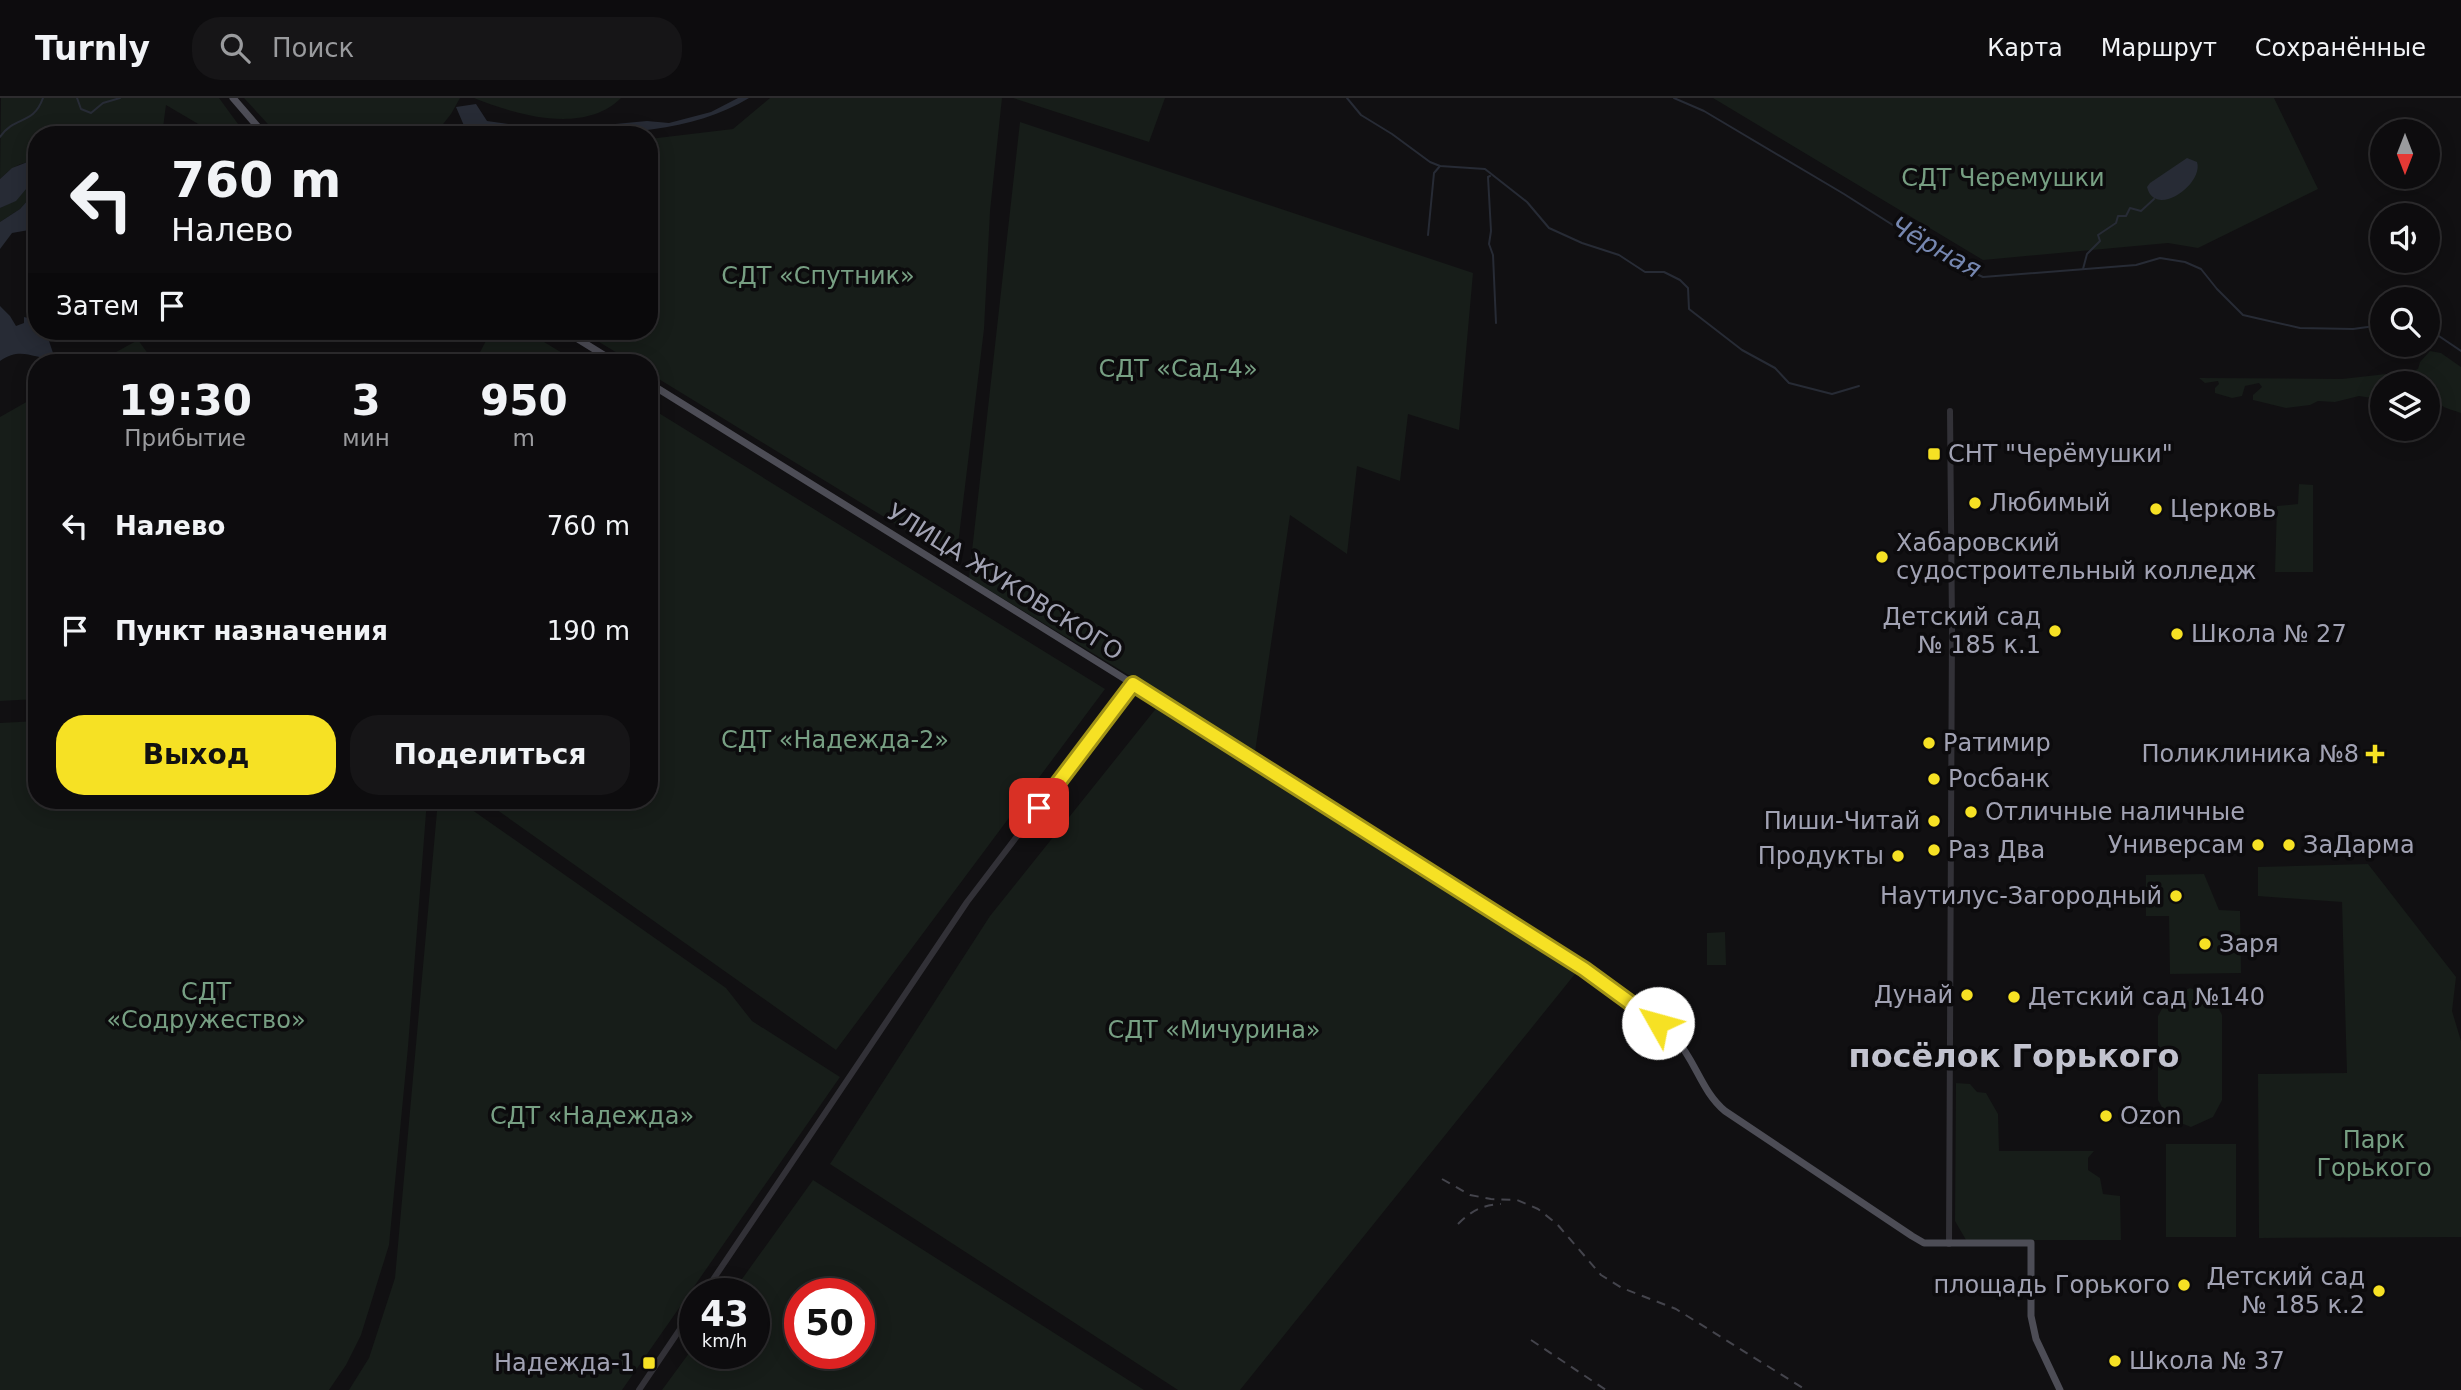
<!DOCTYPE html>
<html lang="ru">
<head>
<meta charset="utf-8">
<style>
	:root { --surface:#0d0c0e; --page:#161517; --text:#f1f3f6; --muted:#9a9b9e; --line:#2d2c2e; --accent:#f6e124 }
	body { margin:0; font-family:"DejaVu Sans",sans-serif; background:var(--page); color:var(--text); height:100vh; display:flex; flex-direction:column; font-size:26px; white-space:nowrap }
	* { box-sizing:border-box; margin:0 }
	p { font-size:23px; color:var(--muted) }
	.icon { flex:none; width:38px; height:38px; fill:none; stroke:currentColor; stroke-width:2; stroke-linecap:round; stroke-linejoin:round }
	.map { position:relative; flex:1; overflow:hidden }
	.side { position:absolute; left:28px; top:256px; width:630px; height:455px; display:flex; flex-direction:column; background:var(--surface); border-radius:28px; box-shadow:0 4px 18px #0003,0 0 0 2px var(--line) }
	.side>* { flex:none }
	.top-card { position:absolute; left:28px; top:28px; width:630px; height:214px; border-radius:28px; box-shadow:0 4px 18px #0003,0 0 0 2px var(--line); background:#0d0c0e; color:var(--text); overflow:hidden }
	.needle { width:46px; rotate:180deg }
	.fabs { position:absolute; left:2370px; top:21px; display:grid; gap:14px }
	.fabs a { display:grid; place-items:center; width:70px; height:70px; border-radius:50%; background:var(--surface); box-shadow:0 4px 18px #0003,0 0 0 2px var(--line); font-size:35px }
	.speed { position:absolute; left:679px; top:1180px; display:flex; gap:14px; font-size:35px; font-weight:700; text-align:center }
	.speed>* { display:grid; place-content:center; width:91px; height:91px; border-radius:50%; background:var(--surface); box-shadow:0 4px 18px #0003,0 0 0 2px var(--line); line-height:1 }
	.speed small { font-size:18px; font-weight:400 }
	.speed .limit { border:10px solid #d22; background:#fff; color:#111 }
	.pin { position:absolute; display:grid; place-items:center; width:60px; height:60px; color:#fff; margin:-30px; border-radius:14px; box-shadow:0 4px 10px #0006 }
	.me { position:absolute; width:77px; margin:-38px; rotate:308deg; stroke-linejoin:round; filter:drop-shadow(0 0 5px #0008) }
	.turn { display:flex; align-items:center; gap:24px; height:147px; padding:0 28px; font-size:32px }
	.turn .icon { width:91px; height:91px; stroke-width:2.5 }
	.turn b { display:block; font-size:49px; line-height:60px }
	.then { display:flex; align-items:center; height:66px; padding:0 28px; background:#0003; gap:14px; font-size:26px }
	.eta { display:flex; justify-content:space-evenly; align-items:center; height:119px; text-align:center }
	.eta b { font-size:42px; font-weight:700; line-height:49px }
	.cta { display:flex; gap:14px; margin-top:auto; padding:14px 28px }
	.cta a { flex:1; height:80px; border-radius:28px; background:var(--accent); color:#111; font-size:28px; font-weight:700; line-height:80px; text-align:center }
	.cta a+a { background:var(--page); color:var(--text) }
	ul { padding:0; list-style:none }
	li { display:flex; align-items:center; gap:21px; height:105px; padding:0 28px }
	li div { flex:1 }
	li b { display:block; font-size:26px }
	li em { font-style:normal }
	header { display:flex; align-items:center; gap:42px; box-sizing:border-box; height:98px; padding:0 35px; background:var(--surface); border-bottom:2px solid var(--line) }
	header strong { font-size:33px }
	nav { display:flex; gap:38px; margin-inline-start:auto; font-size:24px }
	.search { width:490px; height:63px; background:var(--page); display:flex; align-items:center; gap:18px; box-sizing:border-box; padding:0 24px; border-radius:28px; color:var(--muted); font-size:26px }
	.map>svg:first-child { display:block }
	.green { fill:#171d19; fill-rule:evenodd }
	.water { fill:#272b35 }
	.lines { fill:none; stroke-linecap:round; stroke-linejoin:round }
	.stream { stroke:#272b35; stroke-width:2 }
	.minor { stroke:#323137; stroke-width:6 }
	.major { stroke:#4d4d56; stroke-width:7 }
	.rail { stroke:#44444c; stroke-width:2; stroke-dasharray:9 7; stroke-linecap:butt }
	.route-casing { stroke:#a09217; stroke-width:18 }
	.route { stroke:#f6e124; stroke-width:12 }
	.poi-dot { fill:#f6e124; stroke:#0c0b0d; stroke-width:2.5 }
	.labels { text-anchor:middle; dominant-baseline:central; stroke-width:7; stroke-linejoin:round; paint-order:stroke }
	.park-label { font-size:24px; fill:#779f83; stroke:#0c0b0d }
	.poi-label { font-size:24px; fill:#a1a2b3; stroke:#0c0b0d; text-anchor:start }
	.street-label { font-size:24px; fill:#a1a2b3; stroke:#0c0b0d }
	.water-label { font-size:26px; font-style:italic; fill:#7687b0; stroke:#0c0b0d }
	.district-label { font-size:32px; font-weight:bold; fill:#c2c3cf; stroke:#0c0b0d }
</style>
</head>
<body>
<header>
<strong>Turnly</strong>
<div class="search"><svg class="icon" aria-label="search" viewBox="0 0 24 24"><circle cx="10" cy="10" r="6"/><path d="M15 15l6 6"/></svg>Поиск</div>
<nav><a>Карта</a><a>Маршрут</a><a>Сохранённые</a></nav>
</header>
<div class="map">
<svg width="2461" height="1292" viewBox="0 0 2461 1292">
	<rect width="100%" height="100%" fill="#111012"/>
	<g class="green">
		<path d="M1 0H219L246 37H217L166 7 162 37H37V64C22 62 10 71 0 81Z"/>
		<path d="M244 0H460L451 16 436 35 278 37Z"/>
		<path d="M474 0H621C584 37 516 17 474 0Z"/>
		<path d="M770 0H1002L990 113 984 231 956 463 649 275V264H632L581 233H649V41L733 31Z"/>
		<path d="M1013 0H1165L1149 44Z"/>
		<path d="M1713 0H2274L2318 91 2198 150 2168 145 1983 162Z"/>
		<path d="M1020 24 1473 175 1459 332 1408 316 1400 383 1357 368 1347 456 1290 417 1255 654 969 480Z"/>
		<path d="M27 90 37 92 20 111 0 124V110L16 102Z"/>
		<path d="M491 233H526L577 264H475Z"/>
		<path d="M138 242 154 264H98Z"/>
		<path d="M2430 253 2441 255 2461 269V315C2448 310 2440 311 2434 297L2437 289 2429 284 2427 286 2382 285V295L2372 300 2359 298 2335 304 2318 303 2310 307 2286 310 2253 302V297L2262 289 2259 285 2245 288 2242 298 2232 300 2215 295V290L2219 286 2218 283 2205 285 2199 280 2342 281 2413 273 2418 271 2420 264Z"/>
		<path d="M37 298V601L0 603V319Z"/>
		<path d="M649 309 1105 591 836 952 483 702H649Z"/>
		<path d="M2299 386 2313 387V474H2275L2277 408 2298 406Z"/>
		<path d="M1158 608 1567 856 1579 871 1240 1292H1178L830 1066 990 818Z"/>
		<path d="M37 623V702H427L408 949 389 1147 361 1237 346 1267 329 1292H0V625Z"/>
		<path d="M438 702H458L726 890 752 923 840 979 622 1292H349L369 1260 395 1180Z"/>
		<path d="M2368 766 2456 879 2452 913 2461 943V1139L2259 1140 2258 976 2347 975 2342 804 2258 798V769Z"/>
		<path d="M2204 776 2219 812 2240 813 2241 875 2170 876 2169 818H2146V777Z"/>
		<path d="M1725 834 1726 867H1707V835Z"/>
		<path d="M2190 890 2213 900 2222 917V1002L2213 1019 2191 1029 2168 1020 2158 1002V918L2168 900Z"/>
		<path d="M1956 985 1970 986 1977 994 1986 995 1998 1016 1999 1053H2094L2088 1060V1072L2100 1080 2103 1096 2120 1098 2121 1142H1966L1955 1123Z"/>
		<rect x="2166" y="1046" width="70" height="93"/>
		<path d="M813 1082 1144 1292H662L695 1247V1255H754V1195H732ZM800 1195H859V1255H800Z"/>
	</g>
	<g class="water">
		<path d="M738 0H749C694 34 614 37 549 37 529 37 510 30 490 35V37H468L456 9 476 6 487 23 552 32 647 23 669 25 711 14Z"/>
		<path d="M2187 60 2197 64C2204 86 2155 121 2147 89L2150 85Z"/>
		<path d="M30 63 37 64V90H27L16 103 0 110V81L12 70Z"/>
		<path d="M37 92V118L32 119 29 132 12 135 0 151V124L20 111Z"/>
		<path d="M0 208 10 218 16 228 24 225V219C32 221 37 223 37 233H41L49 243 55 261C32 261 22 248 0 263Z"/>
	</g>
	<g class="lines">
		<g class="stream">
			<path d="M77 0 81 11 91 15 103 5 120 0"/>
			<path d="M1347 0 1361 17 1392 36 1430 64 1440 68 1485 71 1527 104 1549 130 1582 145 1619 157 1645 174H1664L1680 182 1688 190 1689 211 1742 252 1775 270 1789 285 1832 296 1859 288"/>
			<path d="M1674 0 1704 13 1844 96 1954 166 1983 179 2136 167 2160 160 2185 164 2201 171 2217 191 2243 217 2256 220 2300 230 2353 231 2382 227"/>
			<path d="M0 39C15 17 33 28 43 0"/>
			<path d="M1490 78 1488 79 1491 133 1489 146 1493 157 1496 225"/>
			<path d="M1428 137 1434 75 1440 68"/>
			<path d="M2083 171 2087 156 2100 143 2098 137 2116 125 2118 118H2126L2130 110 2141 113 2154 101"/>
			<path d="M2427 230 2461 253"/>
			<path d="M55 261 57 264"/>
		</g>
		<g class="minor">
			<path d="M1949 1146 1952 528 1950 313"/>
			<path d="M704 1195 967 804 1133 586"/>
			<path d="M639 1292 695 1209"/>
		</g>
		<g class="major">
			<path d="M233 0 265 37"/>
			<path d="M565 233 615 264"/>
			<path d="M649 285 1133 586 1584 871C1615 892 1650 913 1676 941 1696 964 1702 994 1725 1013L1912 1138 1924 1145H2031V1218L2036 1241 2060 1292"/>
		</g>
		<g class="rail">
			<path d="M1442 1081 1470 1097 1491 1101 1517 1102 1538 1111 1557 1126 1601 1177 1622 1190 1676 1211 1806 1292"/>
			<path d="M1458 1126C1471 1113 1482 1107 1501 1106"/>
			<path d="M1531 1242 1606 1292"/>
		</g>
	</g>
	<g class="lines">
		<defs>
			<path id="route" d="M1039 710 1133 586 1584 871 1658 925"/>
		</defs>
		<use href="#route" class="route-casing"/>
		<use href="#route" class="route"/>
	</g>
	<g class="poi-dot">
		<rect x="1927" y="349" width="14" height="14" rx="3.5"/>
		<circle cx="1975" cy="405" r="7"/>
		<circle cx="2156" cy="411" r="7"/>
		<circle cx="1882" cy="459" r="7"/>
		<circle cx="2055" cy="533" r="7"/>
		<circle cx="2177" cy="536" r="7"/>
		<circle cx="1929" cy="645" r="7"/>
		<path d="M2371.5 645.5h7v7h7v7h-7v7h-7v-7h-7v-7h7z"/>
		<circle cx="1934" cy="681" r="7"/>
		<circle cx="1971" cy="714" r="7"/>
		<circle cx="1934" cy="723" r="7"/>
		<circle cx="2258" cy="747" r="7"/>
		<circle cx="2289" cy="747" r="7"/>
		<circle cx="1934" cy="752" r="7"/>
		<circle cx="1898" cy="758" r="7"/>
		<circle cx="2176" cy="798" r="7"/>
		<circle cx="2205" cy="846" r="7"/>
		<circle cx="1967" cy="897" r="7"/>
		<circle cx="2014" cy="899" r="7"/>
		<circle cx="2106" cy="1018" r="7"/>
		<circle cx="2184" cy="1187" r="7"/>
		<circle cx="2379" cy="1193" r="7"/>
		<circle cx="2115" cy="1263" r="7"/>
		<rect x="642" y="1258" width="14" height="14" rx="3.5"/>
	</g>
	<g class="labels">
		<g class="park-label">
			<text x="2003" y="80">СДТ Черемушки</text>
			<text x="818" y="178">СДТ «Спутник»</text>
			<text x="1178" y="271">СДТ «Сад-4»</text>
			<text x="835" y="642">СДТ «Надежда-2»</text>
			<text x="206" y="894">СДТ<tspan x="206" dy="28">«Содружество»</tspan></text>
			<text x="1214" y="932">СДТ «Мичурина»</text>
			<text x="592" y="1018">СДТ «Надежда»</text>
			<text x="2374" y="1042">Парк<tspan x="2374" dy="28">Горького</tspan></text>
		</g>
		<g class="poi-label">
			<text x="1948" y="356">СНТ "Черёмушки"</text>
			<text x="1989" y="405">Любимый</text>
			<text x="2170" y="411">Церковь</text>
			<text x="1896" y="445">Хабаровский<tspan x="1896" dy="28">судостроительный колледж</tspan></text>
			<text x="2041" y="519" text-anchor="end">Детский сад<tspan x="2041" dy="28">№ 185 к.1</tspan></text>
			<text x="2191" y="536">Школа № 27</text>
			<text x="1943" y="645">Ратимир</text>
			<text x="2359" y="656" text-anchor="end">Поликлиника №8</text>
			<text x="1948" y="681">Росбанк</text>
			<text x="1985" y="714">Отличные наличные</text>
			<text x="1920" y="723" text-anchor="end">Пиши-Читай</text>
			<text x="2244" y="747" text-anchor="end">Универсам</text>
			<text x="2303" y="747">ЗаДарма</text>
			<text x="1948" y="752">Раз Два</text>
			<text x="1884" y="758" text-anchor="end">Продукты</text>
			<text x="2162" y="798" text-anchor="end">Наутилус-Загородный</text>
			<text x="2219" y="846">Заря</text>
			<text x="1953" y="897" text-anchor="end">Дунай</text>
			<text x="2028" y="899">Детский сад №140</text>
			<text x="2120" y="1018">Ozon</text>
			<text x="2365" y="1179" text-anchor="end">Детский сад<tspan x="2365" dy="28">№ 185 к.2</tspan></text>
			<text x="2170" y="1187" text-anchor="end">площадь Горького</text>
			<text x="2129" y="1263">Школа № 37</text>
			<text x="635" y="1265" text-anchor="end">Надежда-1</text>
		</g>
		<g class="street-label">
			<text transform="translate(1005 484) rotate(32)">УЛИЦА ЖУКОВСКОГО</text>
		</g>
		<g class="water-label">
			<text transform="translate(1936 149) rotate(29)">Чёрная</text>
		</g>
		<g class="district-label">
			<text x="2014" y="958">посёлок Горького</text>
		</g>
	</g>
</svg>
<div class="fabs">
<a><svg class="needle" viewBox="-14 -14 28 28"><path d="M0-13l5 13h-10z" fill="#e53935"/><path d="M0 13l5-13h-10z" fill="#9a9b9e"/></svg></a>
<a><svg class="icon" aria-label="sound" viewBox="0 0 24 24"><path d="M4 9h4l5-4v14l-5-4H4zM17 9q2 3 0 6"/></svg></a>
<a><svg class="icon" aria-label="search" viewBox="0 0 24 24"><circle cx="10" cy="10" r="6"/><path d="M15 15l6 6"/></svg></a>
<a><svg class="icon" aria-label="layers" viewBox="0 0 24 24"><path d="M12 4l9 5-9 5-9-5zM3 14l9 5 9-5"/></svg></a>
</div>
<div class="speed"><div>43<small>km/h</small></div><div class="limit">50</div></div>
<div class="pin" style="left:1039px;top:710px;background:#d93025"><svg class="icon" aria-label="arrive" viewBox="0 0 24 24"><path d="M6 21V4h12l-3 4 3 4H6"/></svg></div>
<svg class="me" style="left:1658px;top:925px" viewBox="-20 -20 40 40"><circle r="19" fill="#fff"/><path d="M0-13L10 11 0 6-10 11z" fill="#f6e124"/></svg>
<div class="top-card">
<div class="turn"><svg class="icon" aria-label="left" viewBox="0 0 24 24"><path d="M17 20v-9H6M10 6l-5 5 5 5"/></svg><div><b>760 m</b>Налево</div></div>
<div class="then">Затем<svg class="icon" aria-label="arrive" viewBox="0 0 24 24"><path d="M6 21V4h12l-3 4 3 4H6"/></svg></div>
</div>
<section class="side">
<div class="eta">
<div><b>19:30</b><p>Прибытие</p></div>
<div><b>3</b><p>мин</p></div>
<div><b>950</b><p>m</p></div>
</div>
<ul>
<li><svg class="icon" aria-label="left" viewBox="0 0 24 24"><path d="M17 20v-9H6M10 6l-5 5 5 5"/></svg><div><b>Налево</b></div><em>760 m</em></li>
<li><svg class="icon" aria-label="arrive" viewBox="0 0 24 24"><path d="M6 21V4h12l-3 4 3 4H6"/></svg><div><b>Пункт назначения</b></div><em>190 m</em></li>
</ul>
<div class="cta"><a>Выход</a><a>Поделиться</a></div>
</section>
</div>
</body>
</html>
